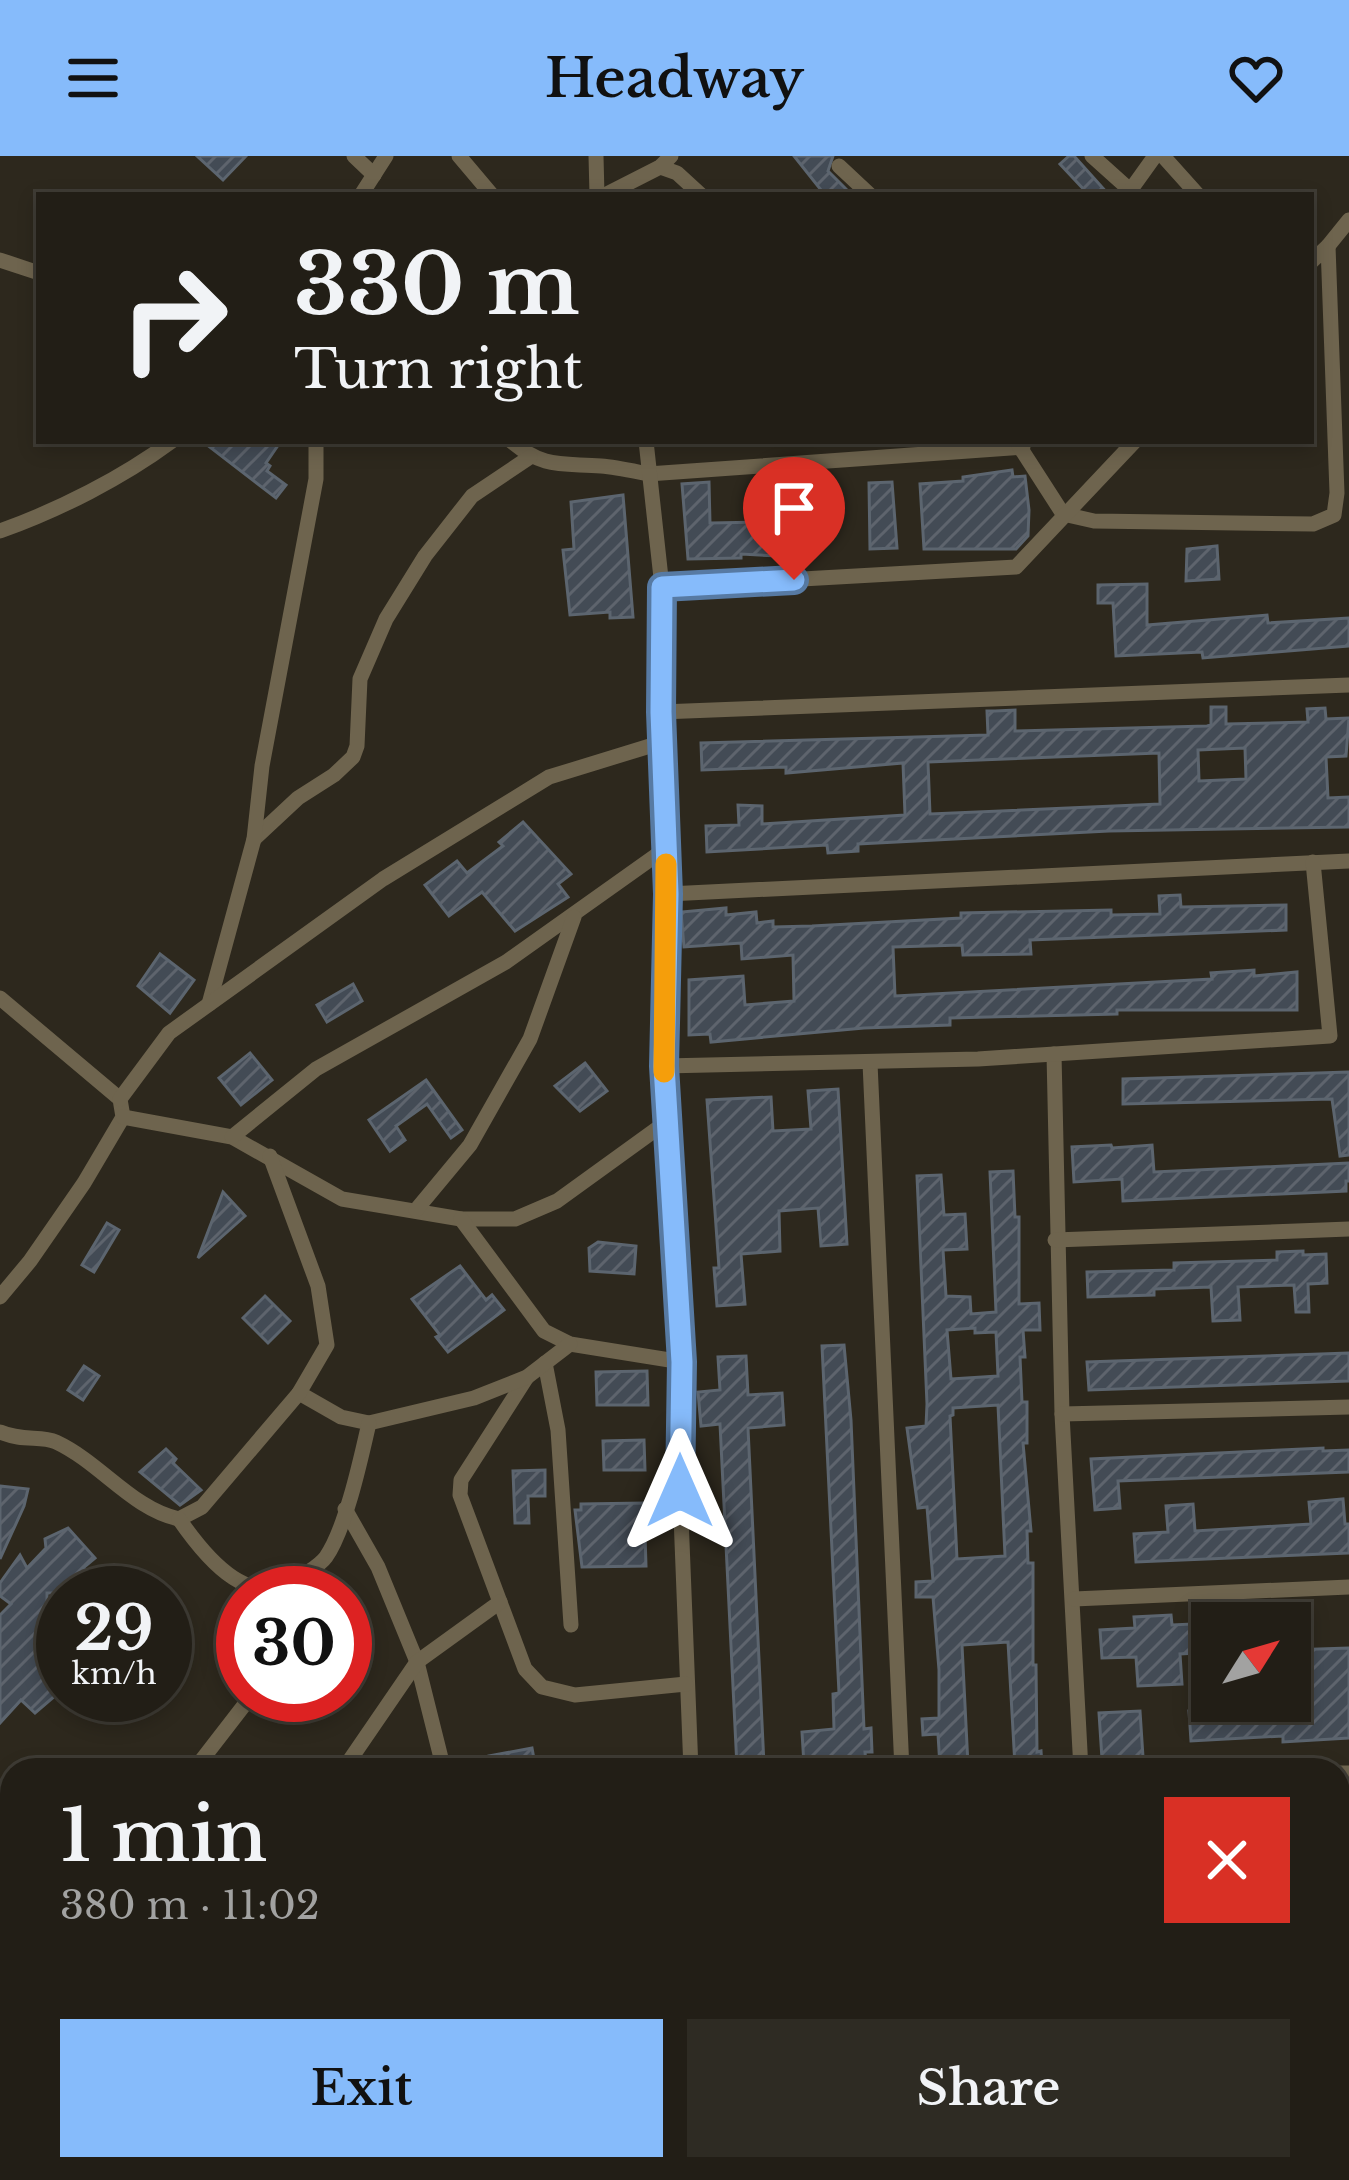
<!DOCTYPE html>
<html lang="en">
<head>
<meta charset="utf-8">
<style>
	:root { --surface:#221e16; --page:#2e2b23; --text:#f1f3f6; --muted:#a2a2a1; --line:#3f3c35; --accent:#86bbfb }
	body { margin:0; font-family:"Libre Baskerville",serif; background:var(--page); color:var(--text); height:100vh; display:flex; flex-direction:column; font-size:45px; white-space:nowrap }
	* { box-sizing:border-box; margin:0 }
	p { font-size:39px; color:var(--muted) }
	.icon { flex:none; width:66px; height:66px; fill:none; stroke:currentColor; stroke-width:2; stroke-linecap:round; stroke-linejoin:round }
	.map { position:relative; flex:1; overflow:hidden }
	.side { position:absolute; left:0px; top:1602px; width:1350px; height:423px; display:flex; flex-direction:column; background:var(--surface); border-radius:36px 36px 0 0; box-shadow:0 6px 18px #0003,0 0 0 3px var(--line) }
	.side>* { flex:none }
	.top-card { position:absolute; left:36px; top:36px; width:1278px; height:252px; border-radius:0px; box-shadow:0 6px 18px #0003,0 0 0 3px var(--line); background:#221e16; color:var(--text); overflow:hidden }
	.needle { width:78px; rotate:53deg }
	.fabs { position:absolute; left:1191px; top:1446px; display:grid; gap:24px }
	.fabs a { display:grid; place-items:center; width:120px; height:120px; border-radius:0px; background:var(--surface); box-shadow:0 6px 18px #0003,0 0 0 3px var(--line); font-size:60px }
	.speed { position:absolute; left:36px; top:1410px; display:flex; gap:24px; font-size:60px; font-weight:700; text-align:center }
	.speed>* { display:grid; place-content:center; width:156px; height:156px; border-radius:50%; background:var(--surface); box-shadow:0 6px 18px #0003,0 0 0 3px var(--line); line-height:1 }
	.speed small { font-size:30px; font-weight:400 }
	.speed .limit { border:18px solid #d22; background:#fff; color:#111 }
	.pin { position:absolute; display:grid; place-items:center; width:102px; height:102px; color:#fff; margin:-123px -51px; border-radius:50% 50% 50% 0; rotate:-45deg; box-shadow:0 0 12px #0007 }
	.pin .icon { rotate:45deg }
	.me { position:absolute; width:132px; margin:-66px; rotate:0deg; stroke-linejoin:round; filter:drop-shadow(0 0 9px #0008) }
	.turn { display:flex; align-items:center; gap:42px; height:252px; padding:0 60px; font-size:54px }
	.turn .icon { width:156px; height:156px; stroke-width:2.5 }
	.turn b { display:block; font-size:84px; line-height:102px }
	.round { display:grid; place-items:center; flex:none; width:126px; height:126px; border-radius:0px; background:var(--page) }
	.summary { display:flex; align-items:center; justify-content:space-between; height:204px; padding:0 60px }
	h1 { font-size:72px; font-weight:600; line-height:90px }
	.button { display:flex; gap:24px; margin-top:auto; padding:24px 60px }
	.button a { flex:1; height:138px; border-radius:0px; background:var(--accent); color:#111; font-size:48px; font-weight:600; line-height:138px; text-align:center }
	.button a+a { background:var(--page); color:var(--text) }
	header { display:flex; justify-content:space-between; align-items:center; height:156px; padding:0 60px; background:var(--accent); color:#111; font-size:54px; font-weight:600 }
	.map>svg:first-child { display:block }
	.building { fill:url(#building-hatch); stroke:#5c656f; stroke-width:3; fill-rule:evenodd }
	.lines { fill:none; stroke-linecap:round; stroke-linejoin:round }
	.minor { stroke:#6e644e; stroke-width:15 }
	.route-casing { stroke:#577aa3; stroke-width:30 }
	.route { stroke:#86bbfb; stroke-width:21 }
	.slow { stroke:#f59e0b; stroke-width:21 }
</style>
</head>
<body>
<header><svg class="icon" aria-label="menu" viewBox="0 0 24 24"><path d="M4 6h16M4 12h16M4 18h16"/></svg>Headway<svg class="icon" aria-label="heart" viewBox="0 0 24 24"><path d="M12 20l-8-8c-3-5 5-10 8-4 3-6 11-1 8 4z"/></svg></header>
<div class="map">
<svg width="1349" height="2024" viewBox="0 0 1349 2024">
	<defs>
		<pattern id="building-hatch" width="6" height="6" patternUnits="userSpaceOnUse" patternTransform="scale(3)"><rect width="6" height="6" fill="#434b55"/><path d="M-1 1l2-2M0 6l6-6M5 7l2-2" fill="none" stroke="#5e646d"/></pattern>
	</defs>
	<rect width="100%" height="100%" fill="#2d281d"/>
	<g class="building">
		<path d="M197 0H246L223 24Z"/>
		<path d="M794 0H833L828 15 846 33 838 39H825Z"/>
		<path d="M1069 0H1074L1109 39H1089L1060 8Z"/>
		<path d="M202 285H281L266 307 270 310 267 315 286 329 276 342Z"/>
		<path d="M1012 314 1013 321 1025 320 1029 354 1028 380 1016 393H924L920 328 963 325V321Z"/>
		<path d="M709 326 710 367 767 366 764 328 820 329 822 393 776 395V400L741 398V402L688 403 682 328Z"/>
		<path d="M892 326 897 392 870 393 869 327Z"/>
		<path d="M623 339 633 461 610 462V456L570 459 563 394 574 393 571 346Z"/>
		<path d="M1217 390 1219 423 1186 425 1187 393Z"/>
		<path d="M1147 428V469L1267 459 1268 467 1349 462V490L1203 502 1202 496 1116 500 1113 447H1098V429Z"/>
		<path d="M1211 551H1226V568L1308 566 1307 553 1325 552 1326 563 1349 562 1346 600 1326 601 1328 642 1349 641V671L1109 675 858 688V695L828 697 827 689 707 696 706 670 739 669 738 649 762 650V668L905 659 903 607 786 617V611L702 614 701 587 988 579 987 555H995L1015 554V575L1207 570 1211 569ZM1245 592 1246 623 1199 625 1198 594ZM1159 597 1160 648 930 658 928 606Z"/>
		<path d="M523 666 571 718 558 728 568 741 515 775 482 736 449 760 425 729 457 705 467 717 503 690 499 686Z"/>
		<path d="M1180 739 1181 751 1286 749V774L1030 784 1031 798 963 799 962 789 893 791 895 840 1212 823 1211 817 1254 814V820L1297 816V854H1117V858L950 862V869L864 872 711 886 710 878 689 879V824L743 820 745 849 794 845 793 799 742 803 741 787 684 791 681 756 726 752V759L756 756 757 767 773 765V771L812 770 961 762V757L1111 754V759L1160 758 1159 740Z"/>
		<path d="M160 798 194 824 170 857 138 830Z"/>
		<path d="M353 828 362 845 327 866 317 849Z"/>
		<path d="M250 897 272 924 241 949 219 922Z"/>
		<path d="M585 907 607 935 580 955 555 930Z"/>
		<path d="M1349 916V999L1340 1000 1332 943 1123 948V923Z"/>
		<path d="M426 924 462 974 451 982 427 948 396 970 405 984 390 995 369 964Z"/>
		<path d="M838 933 847 1088 821 1090 818 1052 779 1055 780 1095 741 1098 745 1148 717 1150 714 1112H719L707 944 771 941 773 975 811 973 808 935Z"/>
		<path d="M1111 989 1112 992 1152 989 1154 1016 1349 1007V1025H1346V1035L1123 1045 1122 1023 1074 1026 1072 991Z"/>
		<path d="M1013 1015 1015 1061H1019V1148L1039 1147 1040 1174H1023L1025 1201H1020L1022 1246H1027V1287H1023L1031 1375H1027L1028 1407H1033V1509H1036L1037 1596 1041 1595 1042 1609 1015 1610 1008 1486 962 1489 968 1609 940 1611 938 1578 923 1579 922 1563 939 1562V1514L933 1441H916V1426L933 1425 927 1351 918 1352 907 1272 926 1270 927 1248 917 1020 941 1019 944 1059 965 1058 967 1093 943 1094 946 1140 970 1141 971 1158 996 1156 990 1016ZM975 1172V1177L996 1176 998 1220 951 1223 947 1174ZM998 1249 1005 1400 957 1403 950 1260 953 1259V1252Z"/>
		<path d="M223 1036 245 1060 198 1102Z"/>
		<path d="M107 1067 119 1074 94 1116 82 1109Z"/>
		<path d="M598 1086 636 1090 634 1118 590 1115 589 1092Z"/>
		<path d="M1303 1095V1099L1326 1098 1327 1127 1308 1128 1309 1156H1296L1294 1129 1238 1131 1240 1164 1213 1165 1211 1131 1154 1133V1139L1088 1141 1087 1116 1174 1114V1107L1277 1104V1096Z"/>
		<path d="M460 1110 486 1144 492 1139 504 1154 448 1196 436 1181 440 1179 412 1143Z"/>
		<path d="M265 1140 290 1165 268 1187 243 1162Z"/>
		<path d="M844 1189 851 1264 864 1573 871 1572 872 1596H865L866 1607 804 1609 802 1576 834 1573 833 1538 839 1537 822 1190Z"/>
		<path d="M1349 1197V1225L1089 1234 1087 1206Z"/>
		<path d="M746 1200 748 1239 782 1237 784 1269 748 1272 764 1609 737 1611 720 1268 701 1270 698 1236 720 1234 718 1201Z"/>
		<path d="M84 1210 99 1220 83 1244 68 1234Z"/>
		<path d="M647 1215 648 1249H597L596 1216Z"/>
		<path d="M644 1284 645 1314H604L603 1285Z"/>
		<path d="M1323 1292V1295L1349 1294V1316L1118 1325 1120 1352 1095 1354 1091 1303Z"/>
		<path d="M166 1293 176 1303 173 1307 201 1334 180 1349 140 1316Z"/>
		<path d="M545 1314V1340H528L529 1367H515L513 1315Z"/>
		<path d="M0 1330 28 1333 24 1350 0 1403Z"/>
		<path d="M1343 1343 1345 1368H1349V1397L1136 1406 1134 1378 1168 1376 1166 1350 1193 1348 1195 1375 1311 1368 1309 1346Z"/>
		<path d="M644 1347 646 1410 582 1411 575 1354H581V1348Z"/>
		<path d="M68 1372 95 1402 83 1412 105 1432 117 1419H123L144 1437H47V1467L63 1478V1533L35 1557 21 1544 0 1567V1459L11 1448 0 1440V1427L20 1399 27 1412 46 1392 45 1383Z"/>
		<path d="M1171 1459 1172 1469 1212 1467V1496L1180 1498 1182 1528 1138 1530 1136 1501 1102 1502 1100 1474 1135 1472 1134 1461Z"/>
		<path d="M1349 1492V1582L1283 1586V1580L1191 1585 1189 1555 1290 1549V1494Z"/>
		<path d="M1140 1555 1143 1601 1102 1603 1099 1557Z"/>
		<path d="M532 1592 536 1614H492L489 1600Z"/>
	</g>
	<g class="lines">
		<g class="minor">
			<path d="M354 0 374 19"/>
			<path d="M459 0 492 39"/>
			<path d="M596 0 597 39"/>
			<path d="M1092 0 1131 35"/>
			<path d="M1163 0 1198 39"/>
			<path d="M839 10 870 39"/>
			<path d="M660 11 677 17 701 39"/>
			<path d="M361 39 386 0"/>
			<path d="M605 39 660 11 671 0"/>
			<path d="M1127 39 1155 0"/>
			<path d="M1328 90 1349 64"/>
			<path d="M0 104 39 117"/>
			<path d="M511 285C544 313 561 307 601 310 616 311 633 315 648 318L1023 291"/>
			<path d="M646 285 662 431 661 556 668 738 664 910 682 1206 680 1335 691 1614"/>
			<path d="M1016 285 1063 358 1094 365 1313 368 1334 359 1337 337 1328 90 1311 106"/>
			<path d="M0 375C59 354 122 322 172 285"/>
			<path d="M662 431 1016 411 1135 285"/>
			<path d="M661 556 1349 529"/>
			<path d="M254 683 298 642 334 619 353 601 357 590 360 523 386 463 425 400 472 340 530 301"/>
			<path d="M668 738 1349 705"/>
			<path d="M0 842 120 943 123 961 84 1027 30 1105 0 1141"/>
			<path d="M209 848 254 683 262 610 316 323V285"/>
			<path d="M1054 898 1062 1258 1081 1614"/>
			<path d="M870 907 902 1614"/>
			<path d="M664 910 978 903 1330 880 1313 706"/>
			<path d="M120 943 169 877 383 723 549 621 663 586"/>
			<path d="M123 961 232 981 342 1043 461 1063H515L557 1045 669 964"/>
			<path d="M232 981 316 913 506 806 665 693"/>
			<path d="M416 1054 470 989 530 883 574 761"/>
			<path d="M461 1063 544 1175 570 1188 682 1206"/>
			<path d="M1055 1084 1349 1073"/>
			<path d="M545 1207 558 1274 571 1469"/>
			<path d="M527 1221 461 1324 460 1339 525 1513 542 1531 575 1539 686 1528"/>
			<path d="M299 1237 341 1261 369 1267 474 1242 527 1221 570 1188"/>
			<path d="M1062 1258 1349 1251"/>
			<path d="M0 1276C23 1286 41 1279 56 1286 101 1307 132 1353 179 1363L202 1351 299 1237 327 1189 318 1130 270 1000"/>
			<path d="M345 1353 378 1411 417 1506 444 1614"/>
			<path d="M179 1363C208 1405 253 1459 304 1419 311 1414 321 1408 326 1401 346 1372 361 1302 369 1267"/>
			<path d="M1074 1443 1349 1431"/>
			<path d="M194 1614 252 1539"/>
			<path d="M343 1614 417 1506 500 1446"/>
			<path d="M1338 1617H1349"/>
			<path d="M0 1648 12 1653"/>
			<path d="M1338 1797H1349"/>
			<path d="M518 2013 530 2024"/>
			<path d="M709 2013 710 2024"/>
			<path d="M1292 2013V2024"/>
			<path d="M290 2024 299 2013"/>
			<path d="M494 2024 507 2013"/>
		</g>
	</g>
	<g class="lines">
		<defs>
			<path id="route" d="M680 1335 682 1206 664 910 668 738 661 556 662 431 794 424"/>
		</defs>
		<use href="#route" class="route-casing"/>
		<use href="#route" class="route"/>
		<path class="slow" d="M664 916 666 708"/>
	</g>
</svg>
<div class="fabs">
<a><svg class="needle" viewBox="-14 -14 28 28"><path d="M0-13l5 13h-10z" fill="#e53935"/><path d="M0 13l5-13h-10z" fill="#a2a2a1"/></svg></a>
</div>
<div class="speed"><div>29<small>km/h</small></div><div class="limit">30</div></div>
<div class="pin" style="left:794px;top:424px;background:#d93025"><svg class="icon" aria-label="arrive" viewBox="0 0 24 24"><path d="M6 21V4h12l-3 4 3 4H6"/></svg></div>
<svg class="me" style="left:680px;top:1335px" viewBox="-20 -20 40 40"><path d="M0-17L14 15 0 8-14 15z" fill="#86bbfb" stroke="#fff" stroke-width="4"/></svg>
<div class="top-card">
<div class="turn"><svg class="icon" aria-label="right" viewBox="0 0 24 24"><path d="M7 20v-9h11M14 6l5 5-5 5"/></svg><div><b>330 m</b>Turn right</div></div>
</div>
<section class="side">
<div class="summary"><div><h1>1 min</h1><p>380 m · 11:02</p></div><a class="round" style="background:#d93025;color:#fff"><svg class="icon" aria-label="close" viewBox="0 0 24 24"><path d="M6 6l12 12M18 6L6 18"/></svg></a></div>
<div class="button"><a>Exit</a><a>Share</a></div>
</section>
</div>
</body>
</html>
